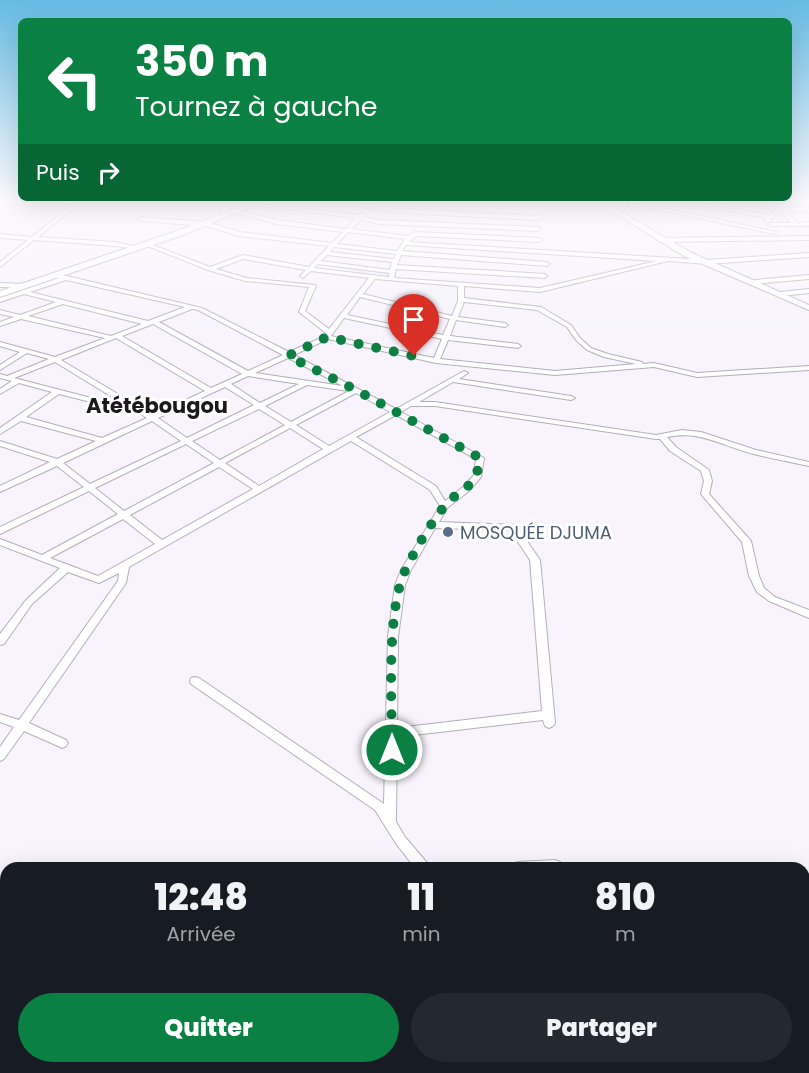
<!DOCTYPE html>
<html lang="fr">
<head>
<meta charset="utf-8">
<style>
	:root { --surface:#171b24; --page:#242831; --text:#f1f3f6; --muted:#9ea1a6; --accent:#0b8043 }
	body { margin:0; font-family:Poppins,sans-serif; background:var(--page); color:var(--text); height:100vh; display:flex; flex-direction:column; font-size:22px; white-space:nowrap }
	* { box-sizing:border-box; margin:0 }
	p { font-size:20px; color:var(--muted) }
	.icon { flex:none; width:33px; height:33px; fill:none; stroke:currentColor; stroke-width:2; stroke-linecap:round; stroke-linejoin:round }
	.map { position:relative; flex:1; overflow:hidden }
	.details { position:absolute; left:0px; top:862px; width:810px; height:212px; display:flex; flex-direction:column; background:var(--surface); border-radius:18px 18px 0 0; box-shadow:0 6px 24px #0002 }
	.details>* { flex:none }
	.guide { position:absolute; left:18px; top:18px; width:774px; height:183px; border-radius:9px; box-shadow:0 6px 24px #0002; background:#0b8043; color:#fff; overflow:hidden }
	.pin { position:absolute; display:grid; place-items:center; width:51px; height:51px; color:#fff; margin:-62px -26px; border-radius:50% 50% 50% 0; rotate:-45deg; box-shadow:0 0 6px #0007 }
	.pin .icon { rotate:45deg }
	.me { position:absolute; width:66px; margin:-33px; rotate:0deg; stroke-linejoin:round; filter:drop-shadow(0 0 4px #0008) }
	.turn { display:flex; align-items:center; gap:21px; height:126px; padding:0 18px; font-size:27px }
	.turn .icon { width:78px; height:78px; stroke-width:2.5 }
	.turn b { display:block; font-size:42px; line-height:51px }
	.then { display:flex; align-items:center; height:57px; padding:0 18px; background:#0003; gap:12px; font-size:22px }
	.eta { display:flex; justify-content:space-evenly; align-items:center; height:102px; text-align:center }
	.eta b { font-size:36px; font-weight:800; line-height:42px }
	.cta { display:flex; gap:12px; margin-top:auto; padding:12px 18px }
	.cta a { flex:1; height:69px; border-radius:36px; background:var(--accent); color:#fff; font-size:24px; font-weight:800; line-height:69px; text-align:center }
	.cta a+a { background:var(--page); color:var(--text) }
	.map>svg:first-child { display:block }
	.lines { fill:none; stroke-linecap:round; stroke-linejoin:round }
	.minor-casing { stroke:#b4aeba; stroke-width:2 }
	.tertiary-casing { stroke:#b4aeba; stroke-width:2 }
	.primary-casing { stroke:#b4aeba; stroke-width:2 }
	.minor { fill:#fff; fill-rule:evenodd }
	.tertiary { fill:#fff; fill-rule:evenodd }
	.primary { fill:#fff; fill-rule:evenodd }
	.route { stroke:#0b8043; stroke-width:10; stroke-dasharray:0 18 }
	.service-dot { fill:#5c6f8a; stroke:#fff; stroke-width:2 }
	.labels { text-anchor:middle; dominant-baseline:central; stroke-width:6; stroke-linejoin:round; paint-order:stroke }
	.service-label { font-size:18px; fill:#4e5e75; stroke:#fff; text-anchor:start }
	.quarter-label { font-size:21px; font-weight:bold; fill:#1b191d; stroke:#fff }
</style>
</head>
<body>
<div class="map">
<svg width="809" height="1073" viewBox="0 0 809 1073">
	<rect width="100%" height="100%" fill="#f8f3fd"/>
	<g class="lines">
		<defs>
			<g id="minor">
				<path d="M78 200H83L38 237 115 242 138 247V249L115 246 34 240 0 267V262L28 240 0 238V234L32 237Z"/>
				<path d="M211 200H244L228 209 227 211 230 216 227 218 221 211 224 207 232 203 213 201Z"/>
				<path d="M616 200 635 202 639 200 641 201 640 203 777 232 774 234 637 205 622 217 620 216V214L632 204 616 201Z"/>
				<path d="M676 200H684L769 215 777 208 772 206 770 200H774L776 204 781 206 789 200H794L785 207 809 208V212L787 211 797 223 809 222V226H769L768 225 771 223H791L780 210 775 214 770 222 768 223 765 221 767 218 678 201Z"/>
				<path d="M339 201 401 209 539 216 542 218 539 220 401 213 337 203V202Z"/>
				<path d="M251 203 359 215 362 213 365 215 363 217 378 220 538 227 541 229 538 231 378 224 361 219 351 229 408 236 415 232 539 238 542 240 539 242 416 236 409 242 707 260 809 253V257L707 264 668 261 540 292 464 286V298L541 307 571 325 580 338 591 348 608 354 642 362 643 364 654 363 697 373 809 366V370L697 377 654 367 555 375 436 363 328 339 294 355 396 409 464 371 468 373 459 379 571 396 575 398 571 400 453 382 419 402H435L656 435 682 430 701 432 756 450 809 462V466C791 462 772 459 754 454 721 446 702 430 667 437L676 447 709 470 712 481 709 494 751 541 759 576 764 588 775 597 809 610V618L769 601 757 592 749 576 742 542 701 494 704 481 701 471 670 451 660 439H656L435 406H411L401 412 484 458 481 477 469 491 447 508 439 522 516 525 540 560 555 723 553 726 549 728 545 726 543 720 397 737 396 822 405 837 428 864 429 868H415L397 845 375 810 191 684 190 681 191 678 195 677 199 678 384 804 388 637 395 585 401 570 440 506 430 490 351 441 129 567 126 583 29 723 66 740 68 743 66 746 62 748 58 746 24 731 4 759 0 761V747L14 727 0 722V714L19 720 118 581 119 573 99 583 68 572 32 604 4 644 0 645V634L26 600 60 568 0 545V539L42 555 118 514 89 491 0 534V527L84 487 57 466 0 492V486L50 462 0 446V441L57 459 96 441 21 421 0 434V428L52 392 19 383 0 394V389L12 381 0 378V374L7 376 49 359 27 353 0 370V365L20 352 0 346V342L55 357 105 338 21 319 0 326V322L14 317 0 314V310L20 315 56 302 24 294 0 302V298L59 278 52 276 51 275 54 273 202 308 289 352 325 336 326 333 299 312 309 287 245 281 208 270 145 245 150 244 210 267 243 255 309 267 329 246 239 236 206 226 140 221 137 219 140 217 207 222 240 232 332 243 343 232 277 224 233 212 236 210 277 220 346 229 356 218 253 205H251ZM348 232 405 239 397 251 337 244ZM406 245 657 261 540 288 394 278 396 269 545 278 548 276 545 274 397 265 401 255 547 266 550 264 547 262 402 251ZM334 247 396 254 394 259 330 252ZM327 255 392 262 390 270 321 261ZM243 259 306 270 300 276 303 278 311 271 369 278 329 329 305 311 316 286 315 285 247 278 216 269ZM318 264 389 273V277L314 268ZM375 279 458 286V301L452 316 363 294ZM66 280 185 307 148 321 30 292ZM360 297 450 319 443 335 347 315ZM464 302 537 310 567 327 576 340 587 350 604 357 636 364 555 371 440 359 448 340 518 348 521 346 518 344 450 336 456 320 505 327 508 325 505 323 458 317ZM63 304 142 324 111 336 28 316ZM192 309 198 310 283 355 248 371 159 322ZM344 318 442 339 434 358 331 336ZM153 324 242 374 211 388 122 336ZM116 338 205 391 153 415 61 360ZM288 358 343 386 255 373ZM55 362 130 408 14 378ZM248 376 299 384 260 403 231 384ZM307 385 349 391 291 422 265 406ZM225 387 254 405 187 438 158 418ZM356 393 390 412 329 446 296 425ZM59 394 134 413 137 412 147 418 102 438 26 417ZM259 409 285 425 220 460 192 441ZM396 415 476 459 474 475 463 487 445 501 436 486 356 437ZM152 421 181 441 90 484 63 463ZM290 428 323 449 259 486 225 463ZM186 444 214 463 124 511 95 488ZM219 467 253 489 162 540 130 515ZM123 519 155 544 98 576 50 558ZM435 528 510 530 530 560 542 711 397 728 398 637 405 585 411 570Z"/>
				<path d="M809 236V240L660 242 657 240 660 238Z"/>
				<path d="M809 275V279L755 284 752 282 755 280Z"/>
				<path d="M0 283 24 284 27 286 24 288 0 287Z"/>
				<path d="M809 289V293L781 296 778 294 781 292Z"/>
				<path d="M555 860 560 862 562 866 560 868H511L513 864 518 862Z"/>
			</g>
			<path id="tertiary" d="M593 200H600L610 205 690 252 809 305V310L684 256Z"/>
			<path id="primary" d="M257 200H267L183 235 0 297V291L177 231Z"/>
		</defs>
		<use href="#minor" class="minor-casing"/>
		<use href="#tertiary" class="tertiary-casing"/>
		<use href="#primary" class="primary-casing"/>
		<use href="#minor" class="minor"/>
		<use href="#tertiary" class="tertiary"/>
		<use href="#primary" class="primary"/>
	</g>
	<linearGradient id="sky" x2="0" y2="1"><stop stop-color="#66bbe3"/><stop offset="0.57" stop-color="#fcfafe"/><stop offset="1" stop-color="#fcfafe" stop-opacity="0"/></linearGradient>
	<rect width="809" height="350" fill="url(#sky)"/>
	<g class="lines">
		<path class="route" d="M392 750C392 703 386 613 405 571 415 550 429 526 443 508 460 486 476 492 480 458L356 390 288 356 327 337 414 356"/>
	</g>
	<circle class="service-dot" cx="448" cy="532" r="6"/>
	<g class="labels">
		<g class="service-label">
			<text x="460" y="532">MOSQUÉE DJUMA</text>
		</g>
		<g class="quarter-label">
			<text x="157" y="405">Atétébougou</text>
		</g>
	</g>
</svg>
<div class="pin" style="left:414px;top:356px;background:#d93025"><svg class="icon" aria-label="arrive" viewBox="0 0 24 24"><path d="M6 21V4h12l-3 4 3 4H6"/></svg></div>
<svg class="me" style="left:392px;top:750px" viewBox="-20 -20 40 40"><circle r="17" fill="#0b8043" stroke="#fff" stroke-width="3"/><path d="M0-11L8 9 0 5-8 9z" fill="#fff"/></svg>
<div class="guide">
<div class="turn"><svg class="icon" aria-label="left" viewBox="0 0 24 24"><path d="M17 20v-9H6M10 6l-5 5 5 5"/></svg><div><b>350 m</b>Tournez à gauche</div></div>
<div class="then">Puis<svg class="icon" aria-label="right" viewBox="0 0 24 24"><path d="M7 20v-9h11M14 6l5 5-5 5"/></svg></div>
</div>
<section class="details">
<div class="eta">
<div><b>12:48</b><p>Arrivée</p></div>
<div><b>11</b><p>min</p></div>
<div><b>810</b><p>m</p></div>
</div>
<div class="cta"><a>Quitter</a><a>Partager</a></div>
</section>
</div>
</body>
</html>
